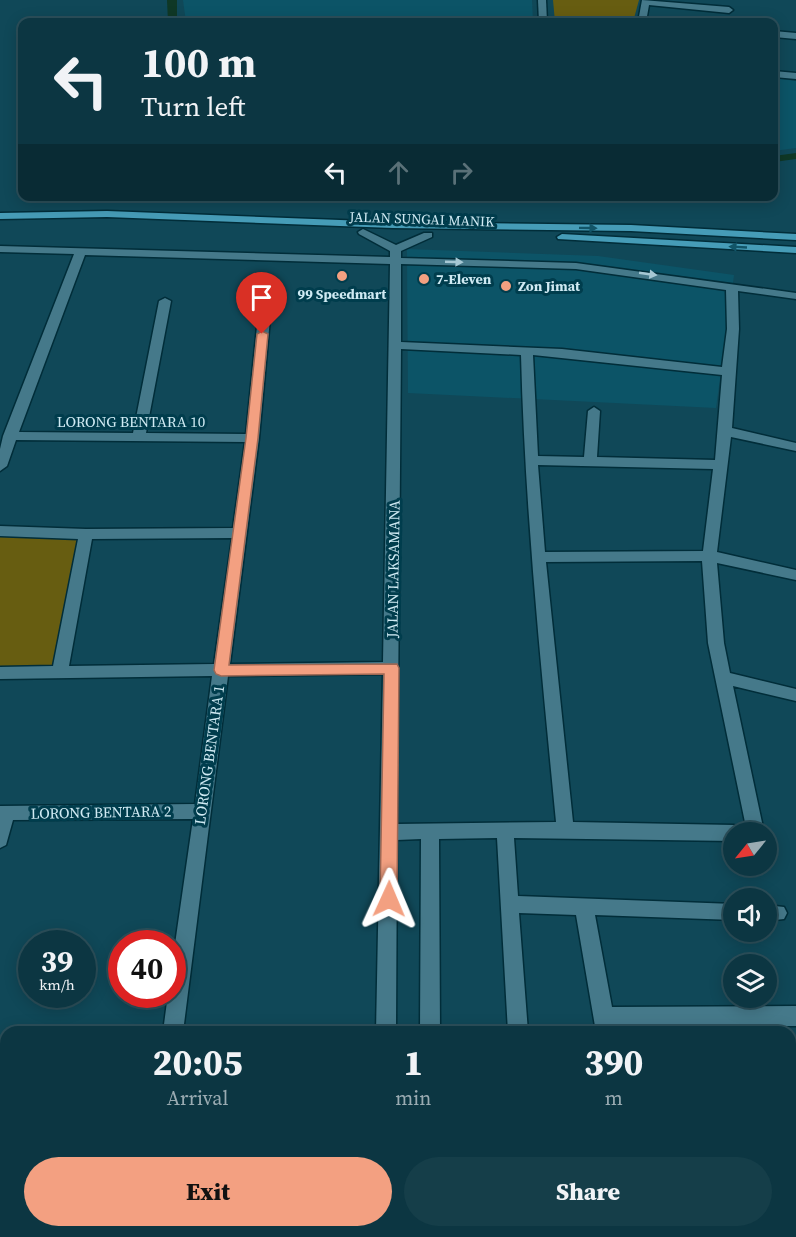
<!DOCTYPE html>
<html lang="en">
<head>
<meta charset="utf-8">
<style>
	:root { --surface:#0c3642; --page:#153e49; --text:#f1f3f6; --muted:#9aabb2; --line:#2c505b; --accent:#f3a081 }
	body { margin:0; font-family:"Source Serif 4",serif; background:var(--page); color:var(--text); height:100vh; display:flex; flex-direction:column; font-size:22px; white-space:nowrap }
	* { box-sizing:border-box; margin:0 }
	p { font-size:20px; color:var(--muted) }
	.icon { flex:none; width:33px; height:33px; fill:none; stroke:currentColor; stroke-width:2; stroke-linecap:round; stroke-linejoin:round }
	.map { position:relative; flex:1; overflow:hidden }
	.drawer { position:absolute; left:0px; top:1026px; width:796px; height:212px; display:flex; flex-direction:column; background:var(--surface); border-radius:18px 18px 0 0; box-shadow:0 3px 15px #0003,0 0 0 2px var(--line) }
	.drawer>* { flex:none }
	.banner { position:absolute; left:18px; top:18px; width:760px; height:183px; border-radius:12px; box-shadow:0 3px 15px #0003,0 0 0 2px var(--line); background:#0c3642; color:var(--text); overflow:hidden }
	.needle { width:39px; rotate:240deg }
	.controls { position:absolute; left:723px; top:822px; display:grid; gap:12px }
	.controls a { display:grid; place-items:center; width:54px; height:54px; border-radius:50%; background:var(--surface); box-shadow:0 3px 15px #0003,0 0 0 2px var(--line); font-size:30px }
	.speed { position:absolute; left:18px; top:930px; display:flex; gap:12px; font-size:30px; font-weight:700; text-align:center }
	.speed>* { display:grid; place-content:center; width:78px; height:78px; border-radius:50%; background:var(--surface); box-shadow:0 3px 15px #0003,0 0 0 2px var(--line); line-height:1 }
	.speed small { font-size:15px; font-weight:400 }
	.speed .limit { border:9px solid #d22; background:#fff; color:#111 }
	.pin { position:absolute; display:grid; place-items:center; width:51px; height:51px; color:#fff; margin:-62px -26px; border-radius:50% 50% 50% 0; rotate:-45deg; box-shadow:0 0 6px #0007 }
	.pin .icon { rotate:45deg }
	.me { position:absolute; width:66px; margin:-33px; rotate:1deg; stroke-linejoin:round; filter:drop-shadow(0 0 4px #0008) }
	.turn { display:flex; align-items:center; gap:21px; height:126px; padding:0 24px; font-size:27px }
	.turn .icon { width:78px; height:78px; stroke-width:2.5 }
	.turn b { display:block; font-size:42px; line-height:51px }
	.lanes { display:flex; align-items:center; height:57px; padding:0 24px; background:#0003; justify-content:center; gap:30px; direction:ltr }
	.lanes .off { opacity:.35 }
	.eta { display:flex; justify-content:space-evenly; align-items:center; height:102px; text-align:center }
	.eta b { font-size:36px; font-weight:800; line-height:42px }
	.button { display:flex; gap:12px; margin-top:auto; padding:12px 24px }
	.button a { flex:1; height:69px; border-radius:36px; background:var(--accent); color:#111; font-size:24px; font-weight:800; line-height:69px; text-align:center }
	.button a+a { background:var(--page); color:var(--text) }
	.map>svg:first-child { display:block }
	.built { fill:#0c5467 }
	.green { fill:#675d11 }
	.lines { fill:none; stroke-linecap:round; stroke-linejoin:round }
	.canal { fill:#0f3826; fill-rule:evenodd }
	.minor-casing { stroke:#012d39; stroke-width:3 }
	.major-casing { stroke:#012d39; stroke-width:3 }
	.minor { fill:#45798a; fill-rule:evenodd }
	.major { fill:#469cb7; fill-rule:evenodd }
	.oneway { fill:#125568 }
	.oneway2 { fill:#a6c8d4 }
	.route { fill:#f3a081; stroke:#9e6854; stroke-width:1.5 }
	.poi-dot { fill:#f3a081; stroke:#003d4d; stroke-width:2 }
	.labels { text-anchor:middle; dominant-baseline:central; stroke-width:6; stroke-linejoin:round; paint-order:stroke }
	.far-street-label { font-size:14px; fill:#cfeaf3; stroke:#003d4d }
	.far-poi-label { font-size:14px; font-weight:bold; fill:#cfeaf3; stroke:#003d4d; text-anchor:start }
	.street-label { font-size:15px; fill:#cfeaf3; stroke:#003d4d }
</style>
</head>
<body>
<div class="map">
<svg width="796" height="1237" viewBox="0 0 796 1237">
	<rect width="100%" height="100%" fill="#104858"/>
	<g class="built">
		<path d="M183 0H532L533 22H186Z"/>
		<path d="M774 78 796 81V148L774 151Z"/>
		<path d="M407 249 598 256 734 275 716 408 408 393Z"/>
	</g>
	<g class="green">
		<path d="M553 0H639L633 22H555Z"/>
		<path d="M0 534 80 538 56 668 0 669Z"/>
	</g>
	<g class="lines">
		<g class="canal">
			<path d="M167 0H177V22H168Z"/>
			<path d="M796 153V159L774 162V156Z"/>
		</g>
		<defs>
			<g id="minor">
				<path d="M538 0H546L547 22H539Z"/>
				<path d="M642 0 729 7 733 10 729 13 649 5 646 22H638Z"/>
				<path d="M774 31 796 33V39L774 37Z"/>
				<path d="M774 71 796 73V79L774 77Z"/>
				<path d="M363 229 396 245 424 233H432V237L401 251V258L576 263 796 293V299L738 291 739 329 732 428 796 443V451L731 437 717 552 796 570V580L717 563 724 643 730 673 796 689V701L733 686 764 832H747L708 643 702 561 546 562 573 822 734 825 740 828 742 832H734V841L514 838 518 896 734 904V920L595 915 612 1007 796 1006V1026H615L616 1032H596L576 915 519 913 528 1032H508L497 838 439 839 440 1032H420L421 839 397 840 396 1032H376L383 674 228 676 183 1032H163L168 994H172V965L193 819 13 820 6 845 0 848V806L195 804 212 676 0 679V667L53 666 78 539 0 536V526L86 529 233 528 245 442 16 440 7 466 0 471V449L3 436 74 254 0 252V246L390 257V251L359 234 358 232ZM85 255 390 264 383 662 230 664 259 438 272 297 270 295 266 294 260 297 246 434 146 433 171 301 165 298 159 301 133 433 19 432ZM401 264 576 269 726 290 727 329 722 367 562 349 401 342ZM401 349 521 355C525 511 541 666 556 822L397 824ZM533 355 722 375 715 460 597 457 600 411 594 407 588 411 584 457 538 456ZM538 465 713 469 703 551 545 552ZM232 538 214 664 69 666 92 539Z"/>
				<path d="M766 905 784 907 787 913 784 919 766 921Z"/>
				<rect x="790" y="1087" width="6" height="20"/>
				<rect x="790" y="1184" width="6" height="22"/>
				<rect x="136" y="1232" width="22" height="5"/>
				<rect x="371" y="1232" width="22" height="5"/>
			</g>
			<g id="major">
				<path d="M107 211 393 222 631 225 796 234V240L631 231 393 228 107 217 0 219V213Z"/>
				<path d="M562 234 796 247V253L558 239 557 237Z"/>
			</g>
		</defs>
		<use href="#minor" class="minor-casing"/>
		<use href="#major" class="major-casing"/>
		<use href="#minor" class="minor"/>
		<use href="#major" class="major"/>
	</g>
	<defs><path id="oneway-solid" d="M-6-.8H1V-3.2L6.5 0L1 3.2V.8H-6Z" transform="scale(1.5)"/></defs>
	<g class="oneway">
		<use href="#oneway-solid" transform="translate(588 228) rotate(1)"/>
		<use href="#oneway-solid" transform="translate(738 247) rotate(-177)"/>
	</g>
	<g class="oneway2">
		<use href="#oneway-solid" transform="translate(454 262) rotate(2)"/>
		<use href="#oneway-solid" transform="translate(648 274) rotate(8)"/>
	</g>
	<path class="route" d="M262 331 268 334 258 438 229 665 397 664 399 668 397 899 394 904 389 906 383 904 380 899 384 674 221 676 216 674 214 670 246 438 257 334Z"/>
	<g class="poi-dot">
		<circle cx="342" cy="276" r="6"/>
		<circle cx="424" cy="279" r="6"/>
		<circle cx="506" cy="286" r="6"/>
	</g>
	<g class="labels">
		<g class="far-street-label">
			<text transform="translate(422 219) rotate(2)">JALAN SUNGAI MANIK</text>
		</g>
		<g class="far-poi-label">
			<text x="436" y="279">7-Eleven</text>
			<text x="518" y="286">Zon Jimat</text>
			<text x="342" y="294" text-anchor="middle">99 Speedmart</text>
		</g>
		<g class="street-label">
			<text x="131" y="421">LORONG BENTARA 10</text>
			<text transform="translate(393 569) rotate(-89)">JALAN LAKSAMANA</text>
			<text transform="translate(209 755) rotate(-82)">LORONG BENTARA 1</text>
			<text transform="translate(101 812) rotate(-1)">LORONG BENTARA 2</text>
		</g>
	</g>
</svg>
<div class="controls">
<a><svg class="needle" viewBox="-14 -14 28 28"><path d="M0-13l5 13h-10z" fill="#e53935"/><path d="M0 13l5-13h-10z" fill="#9aabb2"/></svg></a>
<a><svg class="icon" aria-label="sound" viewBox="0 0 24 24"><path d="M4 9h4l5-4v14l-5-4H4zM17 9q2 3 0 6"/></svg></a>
<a><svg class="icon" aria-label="layers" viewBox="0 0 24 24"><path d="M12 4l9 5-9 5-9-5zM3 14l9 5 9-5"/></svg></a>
</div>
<div class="speed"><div>39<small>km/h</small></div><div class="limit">40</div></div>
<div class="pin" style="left:262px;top:334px;background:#d93025"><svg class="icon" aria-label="arrive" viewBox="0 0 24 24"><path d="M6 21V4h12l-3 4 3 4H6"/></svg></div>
<svg class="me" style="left:389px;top:899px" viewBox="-20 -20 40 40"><path d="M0-17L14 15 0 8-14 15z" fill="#f3a081" stroke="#fff" stroke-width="4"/></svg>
<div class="banner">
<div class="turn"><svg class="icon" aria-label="left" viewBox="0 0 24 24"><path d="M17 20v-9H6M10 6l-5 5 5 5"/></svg><div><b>100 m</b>Turn left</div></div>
<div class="lanes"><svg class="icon" aria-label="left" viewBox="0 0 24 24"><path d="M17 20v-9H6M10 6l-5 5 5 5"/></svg><svg class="icon off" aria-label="ahead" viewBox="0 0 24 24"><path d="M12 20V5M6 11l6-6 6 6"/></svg><svg class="icon off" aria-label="right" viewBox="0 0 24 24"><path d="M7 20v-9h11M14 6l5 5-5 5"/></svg></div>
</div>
<section class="drawer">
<div class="eta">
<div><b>20:05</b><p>Arrival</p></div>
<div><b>1</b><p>min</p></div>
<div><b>390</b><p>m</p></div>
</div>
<div class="button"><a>Exit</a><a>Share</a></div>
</section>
</div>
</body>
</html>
